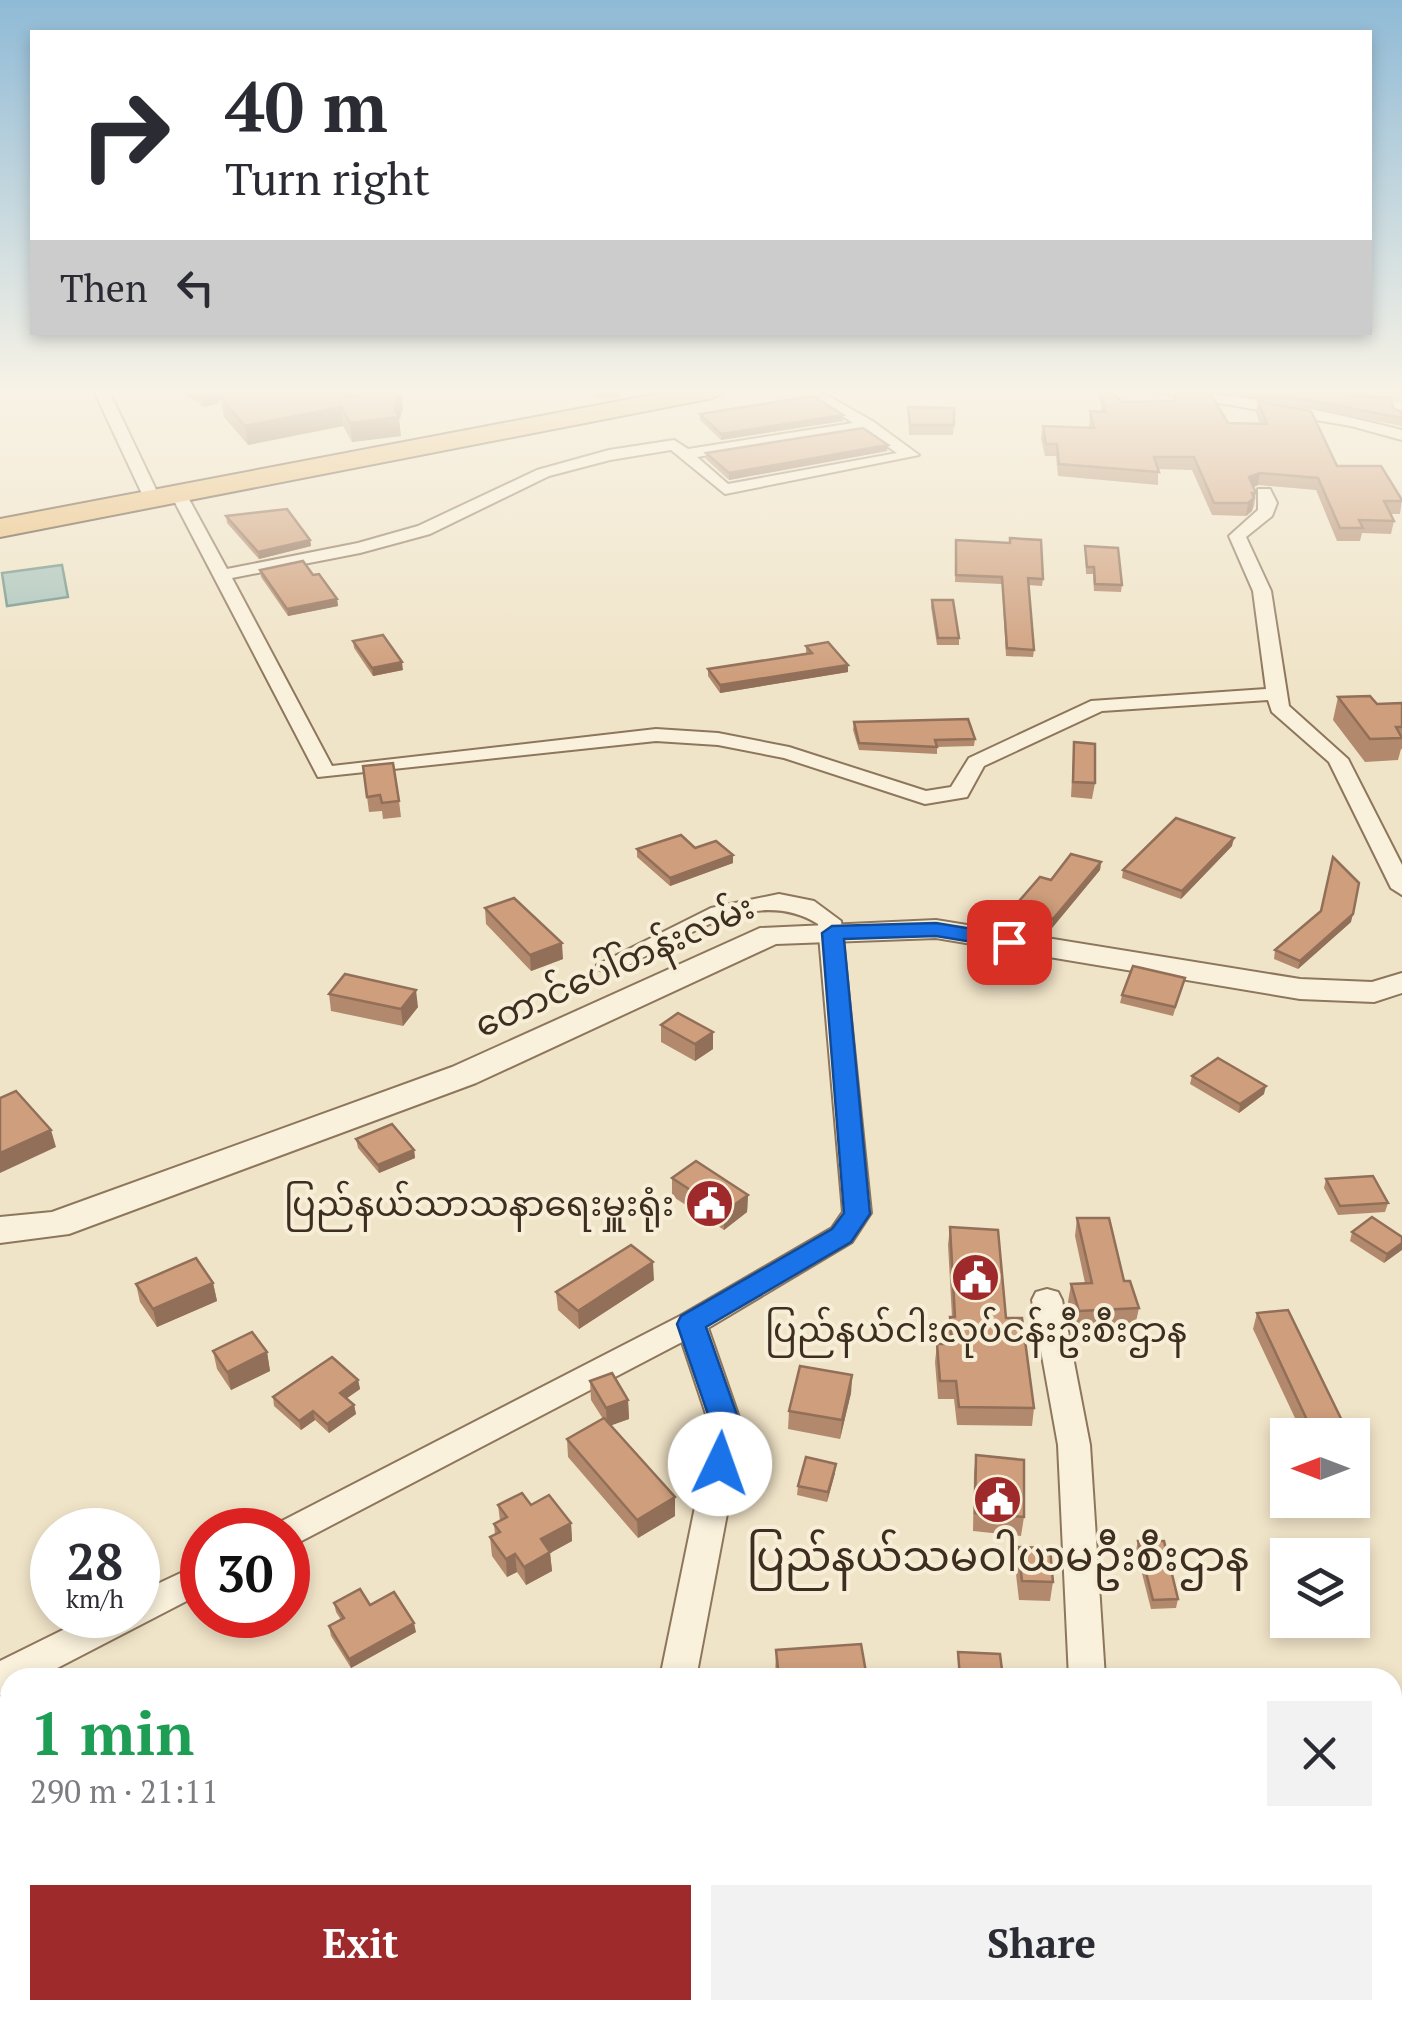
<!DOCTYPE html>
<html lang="en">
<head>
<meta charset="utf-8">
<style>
	:root { --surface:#fff; --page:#f2f2f3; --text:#2b2b33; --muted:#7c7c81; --accent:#9e2a2b }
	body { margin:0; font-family:"PT Serif","Noto Sans Myanmar",serif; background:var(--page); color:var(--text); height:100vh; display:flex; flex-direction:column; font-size:38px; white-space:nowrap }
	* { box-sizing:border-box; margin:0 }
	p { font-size:32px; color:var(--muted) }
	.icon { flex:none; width:55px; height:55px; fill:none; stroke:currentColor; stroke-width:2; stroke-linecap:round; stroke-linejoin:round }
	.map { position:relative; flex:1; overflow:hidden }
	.side { position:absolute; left:0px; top:1668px; width:1402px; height:352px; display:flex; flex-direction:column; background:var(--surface); border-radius:30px 30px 0 0; box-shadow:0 5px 15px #0003 }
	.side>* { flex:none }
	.guide { position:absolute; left:30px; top:30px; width:1342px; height:305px; border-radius:0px; box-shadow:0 5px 15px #0003; background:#fff; color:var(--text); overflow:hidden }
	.needle { width:65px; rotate:270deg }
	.buttons { position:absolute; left:1270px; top:1418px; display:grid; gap:20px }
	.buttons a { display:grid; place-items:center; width:100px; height:100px; border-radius:0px; background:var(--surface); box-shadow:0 5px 15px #0003; font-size:50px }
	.speed { position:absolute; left:30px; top:1508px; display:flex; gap:20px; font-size:50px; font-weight:700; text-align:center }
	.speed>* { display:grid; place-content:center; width:130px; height:130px; border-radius:50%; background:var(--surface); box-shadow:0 5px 15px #0003; line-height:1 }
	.speed small { font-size:25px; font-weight:400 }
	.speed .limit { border:15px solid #d22; background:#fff; color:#111 }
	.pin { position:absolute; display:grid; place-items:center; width:85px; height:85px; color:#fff; margin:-42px; border-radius:20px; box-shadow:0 5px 15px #0006 }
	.me { position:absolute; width:110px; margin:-55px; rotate:3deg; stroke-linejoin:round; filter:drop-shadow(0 0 8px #0008) }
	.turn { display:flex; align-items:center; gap:35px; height:210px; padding:0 30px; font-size:45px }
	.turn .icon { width:130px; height:130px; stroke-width:2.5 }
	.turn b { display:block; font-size:70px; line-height:85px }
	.then { display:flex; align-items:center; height:95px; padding:0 30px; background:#0003; gap:20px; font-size:38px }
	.round { display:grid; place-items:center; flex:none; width:105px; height:105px; border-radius:0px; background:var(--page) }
	.summary { display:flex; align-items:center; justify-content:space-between; height:170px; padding:0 30px }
	h1 { font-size:60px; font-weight:700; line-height:75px; color:#1e9e55 }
	.action { display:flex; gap:20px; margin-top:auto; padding:20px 30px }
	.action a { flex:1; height:115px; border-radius:0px; background:var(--accent); color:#fff; font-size:40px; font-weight:700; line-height:115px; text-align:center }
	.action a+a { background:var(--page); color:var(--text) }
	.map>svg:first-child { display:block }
	.water { fill:#a9c4bc; stroke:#6f938a; stroke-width:2.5 }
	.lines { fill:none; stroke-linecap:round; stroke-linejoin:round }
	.minor-casing { stroke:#8d765c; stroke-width:4 }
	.tertiary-casing { stroke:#8d765c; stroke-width:4 }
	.trunk-casing { stroke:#5b4430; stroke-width:4 }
	.minor { fill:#faf1dc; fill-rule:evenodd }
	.tertiary { fill:#faf1dc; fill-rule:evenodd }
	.trunk { fill:#eabe7c; fill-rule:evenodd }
	.wall { fill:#b2896c }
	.shaded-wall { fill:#916f58 }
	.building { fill:#cf9f7d; stroke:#916f58; stroke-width:2.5 }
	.route { fill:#1a73e8; stroke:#114b97; stroke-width:2.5 }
	.labels { text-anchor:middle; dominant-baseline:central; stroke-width:8; stroke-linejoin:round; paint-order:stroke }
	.street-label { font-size:35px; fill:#3d2e20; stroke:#f7eed8 }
	.poi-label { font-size:35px; fill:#3d2e20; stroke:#f7eed8; text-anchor:end }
	.near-poi-label { font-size:42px; fill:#3d2e20; stroke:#f7eed8 }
</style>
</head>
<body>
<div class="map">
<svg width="1402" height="2018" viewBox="0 0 1402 2018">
	<rect width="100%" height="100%" fill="#f0e4c8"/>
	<path class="water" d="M62 565 68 597 7 606 2 573Z"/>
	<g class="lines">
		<defs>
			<g id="minor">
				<path d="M94 391H109L160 498 158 501 144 498Z"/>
				<path d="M1150 391C1233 391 1321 410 1402 430V440L1351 426Z"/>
				<path d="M1398 392 1402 393V419L1395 415 1391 396Z"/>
				<path d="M825 394 874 422 919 455 725 494 671 450 610 460 549 476 430 534 360 553 232 578 332 766 656 729 718 733 789 747 926 791 951 787 969 758 1091 701 1266 689 1253 591 1229 536 1258 510V489H1270L1277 503 1272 516 1246 537 1271 591 1289 706 1348 759 1402 865V895L1391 888 1329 762 1272 712 1268 700 1102 711 984 766 967 797 925 804 784 758 718 745 656 741 318 777 170 493 184 490 227 569 358 543 418 526 537 470 609 450 674 440 688 449 853 423 820 401 818 398ZM864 430 897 453 728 484 697 457Z"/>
				<path d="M779 894 814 901 841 921 871 1213 852 1242 708 1328 743 1429 696 1678H660L711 1429 682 1342 288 1548V1530H273L276 1524 680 1316 832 1228 843 1212 818 924C761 888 696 930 644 957 630 964 616 974 600 970L597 965 711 908Z"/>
				<path d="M1047 1289 1058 1292 1062 1300 1090 1445 1105 1678H1069L1058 1445 1032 1300 1036 1292Z"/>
				<path d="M202 1563V1593L38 1678H10V1691L0 1695V1661L93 1615H138V1593Z"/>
				<path d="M612 2010H654L655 2018H613Z"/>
				<path d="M995 2010H1075L1072 2018H992Z"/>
				<path d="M1096 2010H1138L1140 2018H1098Z"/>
			</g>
			<path id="tertiary" d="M936 920 1300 979 1372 982 1402 973V993L1374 1002 1300 999 936 938 776 944 476 1083 69 1234 0 1243V1217L52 1212 452 1067 760 928Z"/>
			<g id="trunk">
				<path d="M672 391H725L713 398 0 537V519Z"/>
				<path d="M1330 391H1402V403L1342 398Z"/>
			</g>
		</defs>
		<use href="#minor" class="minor-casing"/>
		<use href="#tertiary" class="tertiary-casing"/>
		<use href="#trunk" class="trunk-casing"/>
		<use href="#minor" class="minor"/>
		<use href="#tertiary" class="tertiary"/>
		<use href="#trunk" class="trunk"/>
	</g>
	<g class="wall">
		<path d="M180 392H227L222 398 229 392H350V396L383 392H401L403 408 399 420 401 436 352 442 343 426 248 445 224 417 221 399 217 404 204 407Z"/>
		<path d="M596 392H621V397L596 398Z"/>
		<path d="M1098 392H1112L1122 402 1174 401 1175 392 1228 423 1260 424 1256 413 1258 401 1337 466 1402 500 1400 514H1391L1394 521 1391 534 1362 533 1360 541H1337L1316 490 1258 485 1253 487 1256 493 1254 506 1252 511 1246 516 1212 515 1192 470 1158 469V485L1058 476 1056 456H1045L1041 438 1043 426 1089 428 1090 411 1102 412Z"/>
		<path d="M1223 392H1339L1402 412V426Z"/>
		<path d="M908 407 954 425 953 435H909Z"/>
		<path d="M700 414 843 415V421L721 440 700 420Z"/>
		<path d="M888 445 887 451 729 480 706 459V453Z"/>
		<path d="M226 516 310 540 311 546 259 559 227 523Z"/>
		<path d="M956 540 1043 579 1042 586 1028 585 1034 650 1033 657 1006 656 1002 584 955 582Z"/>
		<path d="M1085 546 1122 585 1121 592 1094 591 1093 574H1086Z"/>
		<path d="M260 570 313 575 337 599 338 606 288 616 261 577Z"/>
		<path d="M932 600 959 638V645H937L931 607Z"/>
		<path d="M353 641 403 670 373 676 354 648Z"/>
		<path d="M806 646 848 665V672L720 693 708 676V669L806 653Z"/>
		<path d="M1338 697 1377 704 1402 703V749H1401L1398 760 1365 762 1333 720Z"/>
		<path d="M854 722 975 739 974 746 937 747V754L859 750 853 730Z"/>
		<path d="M1074 742 1095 783 1092 799 1071 797Z"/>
		<path d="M363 766 399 801 401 817 383 819 382 811 369 812Z"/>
		<path d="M1232 846 1181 899 1122 878 1123 870Z"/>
		<path d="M695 848 733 855V863L670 886 637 857V849Z"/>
		<path d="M1101 862 1100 870 1052 928 1013 915 1014 907 1051 880Z"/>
		<path d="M485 908 563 959 531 971 486 924Z"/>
		<path d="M1351 922 1298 969 1274 959 1275 950Z"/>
		<path d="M1185 978 1173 1016 1120 1003 1122 995Z"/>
		<path d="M329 994 418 1007 403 1026 331 1011Z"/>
		<path d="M661 1025 713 1032V1049L695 1061 661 1042Z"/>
		<path d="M1192 1076 1264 1094 1239 1113 1190 1084Z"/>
		<path d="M356 1139 414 1150 415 1158 379 1173 358 1148Z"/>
		<path d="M672 1178 748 1195 747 1212 724 1230 672 1196Z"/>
		<path d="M1326 1179 1388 1203 1385 1212 1338 1215 1324 1188Z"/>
		<path d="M1077 1218 1124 1281 1139 1308 1135 1326 1076 1329 1068 1302 1071 1284 1085 1283 1075 1236Z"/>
		<path d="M950 1227 1006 1318 1034 1408 1032 1426 957 1425 954 1399H938L935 1362 937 1344H949L948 1335 950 1317H952L948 1245Z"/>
		<path d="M1352 1232 1402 1237 1384 1263 1350 1241Z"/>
		<path d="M654 1280 579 1329 558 1310 556 1292Z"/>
		<path d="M213 1283 217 1301 157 1327 140 1302 136 1284Z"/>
		<path d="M1257 1313 1349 1435H1303L1253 1329Z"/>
		<path d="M213 1351 267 1352 270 1371 231 1390 217 1369Z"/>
		<path d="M852 1375 851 1393 840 1439 788 1429 789 1411Z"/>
		<path d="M358 1380 360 1389 346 1399 354 1405 356 1414 329 1433 315 1420 301 1430 274 1406 273 1397Z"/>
		<path d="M590 1381 628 1400 629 1419 610 1425 675 1516 638 1538 568 1457 567 1439 603 1419 591 1400Z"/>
		<path d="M1352 1442 1364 1464 1359 1480 1352 1481Z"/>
		<path d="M976 1455 1024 1517 1021 1536 973 1531 974 1473Z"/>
		<path d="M835 1473 827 1502 797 1495 798 1486Z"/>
		<path d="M498 1505H531L571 1523 572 1541 550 1553 552 1571 526 1585 517 1572 507 1577 492 1556 490 1537 495 1535 494 1524 500 1521Z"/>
		<path d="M1138 1541 1178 1599 1176 1608 1151 1609 1136 1550Z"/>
		<path d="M1018 1547 1053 1582 1050 1601 1019 1600 1015 1566Z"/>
		<path d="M334 1603 416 1632 351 1668 331 1636 329 1626 341 1620 336 1612Z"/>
		<path d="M776 1650 867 1678H775Z"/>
		<path d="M1331 2010H1392L1402 2018H1336Z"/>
	</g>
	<g class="shaded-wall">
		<path d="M218 392H227L217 404 204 407 203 397Z"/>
		<path d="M400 392 403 408 399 420 401 436 352 442 350 423 395 410Z"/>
		<path d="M341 407 343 426 248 445 245 426Z"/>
		<path d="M843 415V421L721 440V434Z"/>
		<path d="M888 445 887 451 729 480V473Z"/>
		<path d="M1260 473 1258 485 1247 490 1249 477Z"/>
		<path d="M1254 498 1252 511 1246 516 1248 503Z"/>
		<path d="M310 540 311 546 259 559 258 552Z"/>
		<path d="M337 599 338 606 288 616 287 609Z"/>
		<path d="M402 662 403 670 373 676 372 668Z"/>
		<path d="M848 665V672L720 693V685Z"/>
		<path d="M1234 838 1232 846 1181 899 1182 891Z"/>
		<path d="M733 855V863L670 886V878Z"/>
		<path d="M1101 862 1100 870 1052 928 1053 919Z"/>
		<path d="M1353 914 1351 922 1298 969 1300 961Z"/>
		<path d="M562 943 563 959 531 971 530 955Z"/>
		<path d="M416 990 418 1007 403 1026 401 1009Z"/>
		<path d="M713 1032V1049L695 1061V1044Z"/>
		<path d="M1266 1086 1264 1094 1239 1113 1240 1104Z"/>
		<path d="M51 1130 56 1147 0 1173V1153Z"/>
		<path d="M414 1150 415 1158 379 1173 378 1165Z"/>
		<path d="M748 1195 747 1212 724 1230V1212Z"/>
		<path d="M1402 1243V1250L1384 1263 1387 1254Z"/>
		<path d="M653 1262 654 1280 579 1329 578 1311Z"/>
		<path d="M213 1283 217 1301 157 1327 153 1309Z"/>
		<path d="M267 1352 270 1371 231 1390 227 1372Z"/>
		<path d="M852 1375 851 1393 840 1439 842 1420Z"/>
		<path d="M358 1380 360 1389 341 1402 340 1393Z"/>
		<path d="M628 1400 629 1419 607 1427 606 1408Z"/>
		<path d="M354 1405 356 1414 329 1433 327 1424Z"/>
		<path d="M313 1411 315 1420 301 1430 299 1421Z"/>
		<path d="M836 1464 835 1473 827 1502 828 1492Z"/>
		<path d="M675 1497V1516L638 1538 637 1520Z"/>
		<path d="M571 1523 572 1541 550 1553 552 1571 526 1585 524 1567 541 1539Z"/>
		<path d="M515 1554 517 1572 507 1577 506 1559Z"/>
		<path d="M414 1623 416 1632 351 1668 349 1659Z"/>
	</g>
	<g class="building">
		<path d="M194 392H218L215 394 203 397Z"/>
		<path d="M229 392H346L345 396 383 392H400L395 410 399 417 350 423 341 407 245 426 221 398Z"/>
		<path d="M1101 392H1112L1122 402 1175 401V392H1200L1210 393 1228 423 1267 424 1258 401 1311 411 1337 466H1381L1402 500V501H1384L1394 521 1359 520 1363 528H1340L1318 478 1260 473 1249 477 1256 493H1252L1254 498 1248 503H1214L1194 457H1154L1159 472 1059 464 1057 444H1046L1043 426 1094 428 1090 411 1105 412Z"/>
		<path d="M1264 392H1339L1343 394 1391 398 1393 408 1402 412V418Z"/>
		<path d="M813 396 843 415 721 434 700 414Z"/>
		<path d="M908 407 954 408V425H910Z"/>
		<path d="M863 428 888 445 729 473 706 453Z"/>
		<path d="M287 509 310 540 258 552 226 516Z"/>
		<path d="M1010 538 1041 540 1043 579 1028 578 1034 650 1007 648 1002 577 956 575V540L1010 543Z"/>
		<path d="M1085 546 1118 548 1122 585 1095 584 1094 567H1087Z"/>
		<path d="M303 561 313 575 319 574 337 599 287 609 260 570Z"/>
		<path d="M932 600H953L959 638H938Z"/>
		<path d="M383 635 402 662 372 668 353 641Z"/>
		<path d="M828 642 848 665 720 685 708 669 812 653 806 646Z"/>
		<path d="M1370 696 1377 704 1402 703V727H1396L1402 738 1370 739 1338 697Z"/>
		<path d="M968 719 975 739 935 740 937 747 859 743 854 722Z"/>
		<path d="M1074 742 1095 744V783L1073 782Z"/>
		<path d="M393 763 399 801 382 803 380 795 367 797 363 766Z"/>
		<path d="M1176 818 1234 838 1182 891 1123 870Z"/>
		<path d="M681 835 695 848 716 841 733 855 670 878 637 849Z"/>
		<path d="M1071 854 1101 862 1053 919 1014 907 1040 877 1051 880Z"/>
		<path d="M1333 857 1359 883 1353 914 1300 961 1275 950 1321 911Z"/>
		<path d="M514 898 562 943 530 955 485 908Z"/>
		<path d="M1133 966 1185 978 1175 1007 1122 995Z"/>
		<path d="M345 974 416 990 401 1009 329 994Z"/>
		<path d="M678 1013 713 1032 695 1044 661 1025Z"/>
		<path d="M1218 1058 1266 1086 1240 1104 1192 1076Z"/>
		<path d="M16 1091 51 1130 0 1153V1098Z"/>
		<path d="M392 1124 414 1150 378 1165 356 1139Z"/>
		<path d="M696 1161 748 1195 724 1212 672 1178Z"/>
		<path d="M1373 1176 1388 1203 1340 1206 1326 1179Z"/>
		<path d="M1372 1217 1402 1237V1243L1387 1254 1352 1232Z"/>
		<path d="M1077 1218H1109L1124 1281H1130L1139 1308 1079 1311 1071 1284 1092 1283Z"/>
		<path d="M950 1227 998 1230 1006 1318H1022L1034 1408 959 1407 956 1381H940L937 1344H952L950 1317H955Z"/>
		<path d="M631 1245 653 1262 578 1311 556 1292Z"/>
		<path d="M196 1258 213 1283 153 1309 136 1284Z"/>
		<path d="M1288 1310 1349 1435H1314L1257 1313Z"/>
		<path d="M252 1332 267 1352 227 1372 213 1351Z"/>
		<path d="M332 1357 358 1380 340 1393 354 1405 327 1424 313 1411 299 1421 273 1397Z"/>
		<path d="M800 1366 852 1375 842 1420 789 1411Z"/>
		<path d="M612 1373 628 1400 606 1408 590 1381Z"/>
		<path d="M604 1418 675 1497 637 1520 567 1439Z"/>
		<path d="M1352 1442 1364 1464 1352 1465Z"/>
		<path d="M976 1455 1024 1460V1517L975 1513Z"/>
		<path d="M806 1457 836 1464 828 1492 798 1486Z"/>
		<path d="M522 1493 531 1505 549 1495 571 1523 541 1539 550 1552 524 1567 515 1554 506 1559 490 1537 500 1532 494 1524 507 1517 498 1505Z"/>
		<path d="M1138 1541H1164L1178 1599 1153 1600Z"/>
		<path d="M1018 1547 1050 1548 1053 1582 1022 1581Z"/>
		<path d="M360 1589 370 1605 394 1592 414 1623 349 1659 329 1626 344 1618 334 1603Z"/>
		<path d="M861 1644 867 1678H779L776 1650Z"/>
		<path d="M958 1652 1000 1654 1003 1678H960Z"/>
		<path d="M1402 1915V2018H1371L1365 2010H1392V1920Z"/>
		<path d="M524 2010H587L589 2018H525Z"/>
	</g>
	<linearGradient id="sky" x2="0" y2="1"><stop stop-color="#8fbad6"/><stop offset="0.58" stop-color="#f8f3e6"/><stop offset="1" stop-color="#f8f3e6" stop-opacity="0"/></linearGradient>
	<rect width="1402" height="674" fill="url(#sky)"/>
	<path class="route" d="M936 923 1009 935 1020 942 1009 948 936 936 844 939 870 1214 851 1242 706 1327 742 1429 731 1473H710L705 1464 713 1429 677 1324 681 1316 832 1229 844 1213 822 933 832 926Z"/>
	<defs>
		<symbol id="civic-disc" viewBox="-11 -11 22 22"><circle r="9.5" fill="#9e2a2b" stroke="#f7eed8"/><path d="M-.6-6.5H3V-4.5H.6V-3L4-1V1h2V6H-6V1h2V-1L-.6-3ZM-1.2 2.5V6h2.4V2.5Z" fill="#fff"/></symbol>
	</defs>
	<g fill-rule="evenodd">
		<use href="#civic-disc" x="682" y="1176" width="55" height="55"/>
		<use href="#civic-disc" x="948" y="1250" width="55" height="55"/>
		<use href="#civic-disc" x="970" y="1472" width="55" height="55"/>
	</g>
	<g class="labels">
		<g class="street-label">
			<text transform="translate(614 965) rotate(-24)">တောင်ပေါ်တန်းလမ်း</text>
		</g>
		<g class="poi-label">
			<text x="674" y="1203">ပြည်နယ်သာသနာရေးမှူးရုံး</text>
			<text x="976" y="1329" text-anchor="middle">ပြည်နယ်ငါးလုပ်ငန်းဦးစီးဌာန</text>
		</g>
		<g class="near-poi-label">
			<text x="998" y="1555">ပြည်နယ်သမဝါယမဦးစီးဌာန</text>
		</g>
	</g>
</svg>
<div class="buttons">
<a><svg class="needle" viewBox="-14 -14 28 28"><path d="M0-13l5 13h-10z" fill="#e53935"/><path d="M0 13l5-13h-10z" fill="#7c7c81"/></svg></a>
<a><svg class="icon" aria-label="layers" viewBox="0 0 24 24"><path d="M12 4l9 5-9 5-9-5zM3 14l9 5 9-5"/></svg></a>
</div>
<div class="speed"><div>28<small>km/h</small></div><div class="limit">30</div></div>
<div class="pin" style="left:1009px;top:942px;background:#d93025"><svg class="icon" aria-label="arrive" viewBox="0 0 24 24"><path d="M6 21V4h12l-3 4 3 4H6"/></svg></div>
<svg class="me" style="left:720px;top:1464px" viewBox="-20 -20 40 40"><circle r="19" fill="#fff"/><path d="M0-13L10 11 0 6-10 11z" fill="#1a73e8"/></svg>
<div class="guide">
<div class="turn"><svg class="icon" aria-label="right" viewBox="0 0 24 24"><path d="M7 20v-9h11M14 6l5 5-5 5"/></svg><div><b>40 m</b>Turn right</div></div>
<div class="then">Then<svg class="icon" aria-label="left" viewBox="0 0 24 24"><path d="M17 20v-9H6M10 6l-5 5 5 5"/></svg></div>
</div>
<section class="side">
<div class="summary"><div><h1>1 min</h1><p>290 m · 21:11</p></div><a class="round"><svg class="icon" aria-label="close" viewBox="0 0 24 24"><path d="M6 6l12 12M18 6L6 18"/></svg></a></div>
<div class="action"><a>Exit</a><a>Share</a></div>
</section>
</div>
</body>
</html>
